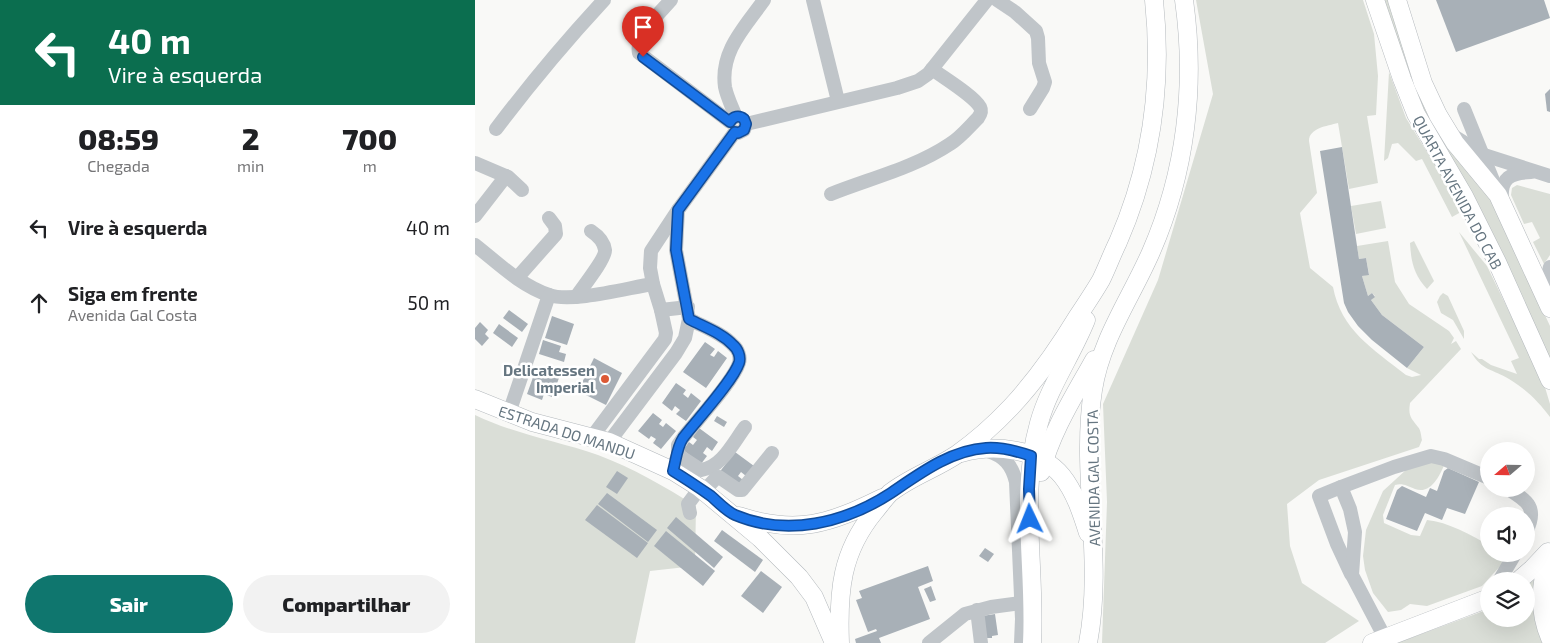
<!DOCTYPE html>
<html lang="pt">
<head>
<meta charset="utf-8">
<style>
	:root { --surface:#fff; --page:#f2f2f2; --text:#202124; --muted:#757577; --accent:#0f766e }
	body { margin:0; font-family:"Exo 2",sans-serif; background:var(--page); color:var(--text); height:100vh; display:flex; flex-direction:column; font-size:19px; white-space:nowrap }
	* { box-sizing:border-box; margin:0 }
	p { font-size:16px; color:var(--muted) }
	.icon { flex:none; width:28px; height:28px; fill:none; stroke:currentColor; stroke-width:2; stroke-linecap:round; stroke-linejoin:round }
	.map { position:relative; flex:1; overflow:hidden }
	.side { display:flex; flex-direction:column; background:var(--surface); width:475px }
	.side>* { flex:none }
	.top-card { background:#0b6e4f; color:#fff; overflow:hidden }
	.needle { width:32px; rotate:250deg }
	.fabs { position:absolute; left:1005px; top:442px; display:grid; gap:10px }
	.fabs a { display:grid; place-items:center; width:55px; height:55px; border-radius:50%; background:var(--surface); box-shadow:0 5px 20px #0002; font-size:25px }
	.pin { position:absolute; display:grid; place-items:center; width:42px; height:42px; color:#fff; margin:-51px -21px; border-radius:50% 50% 50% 0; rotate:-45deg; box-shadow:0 0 5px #0007 }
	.pin .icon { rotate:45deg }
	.me { position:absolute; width:55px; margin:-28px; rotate:358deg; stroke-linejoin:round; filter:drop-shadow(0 0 4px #0008) }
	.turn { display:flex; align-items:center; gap:18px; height:105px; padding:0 25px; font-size:22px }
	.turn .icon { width:65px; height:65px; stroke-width:2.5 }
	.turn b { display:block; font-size:35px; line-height:42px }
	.eta { display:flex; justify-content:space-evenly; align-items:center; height:85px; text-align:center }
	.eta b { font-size:30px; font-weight:800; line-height:35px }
	.button { display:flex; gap:10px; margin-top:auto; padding:10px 25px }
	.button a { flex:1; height:58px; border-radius:30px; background:var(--accent); color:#fff; font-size:20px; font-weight:800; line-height:58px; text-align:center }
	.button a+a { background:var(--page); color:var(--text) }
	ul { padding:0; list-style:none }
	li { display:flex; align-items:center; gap:15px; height:75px; padding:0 25px }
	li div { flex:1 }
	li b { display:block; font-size:19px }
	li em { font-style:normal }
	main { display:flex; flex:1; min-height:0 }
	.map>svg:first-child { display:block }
	.green { fill:#daded7 }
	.building { fill:#a8b0b7 }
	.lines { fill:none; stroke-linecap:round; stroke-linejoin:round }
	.major-casing { stroke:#b4b9bd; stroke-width:19 }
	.minor { stroke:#c0c5c9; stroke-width:14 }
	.major { stroke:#fff; stroke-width:18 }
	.route-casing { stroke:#114b97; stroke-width:12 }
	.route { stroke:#1a73e8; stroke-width:9 }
	.poi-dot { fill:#dc5935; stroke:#fff; stroke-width:2 }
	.labels { text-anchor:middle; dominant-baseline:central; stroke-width:5; stroke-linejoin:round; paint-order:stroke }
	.street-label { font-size:15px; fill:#667681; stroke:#fff }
	.poi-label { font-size:15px; font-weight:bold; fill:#667681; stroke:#fff; text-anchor:end }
</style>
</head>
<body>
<main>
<section class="side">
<div class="top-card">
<div class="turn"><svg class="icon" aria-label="left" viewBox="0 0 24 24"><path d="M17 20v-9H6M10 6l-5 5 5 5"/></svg><div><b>40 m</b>Vire à esquerda</div></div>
</div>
<div class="eta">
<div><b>08:59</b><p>Chegada</p></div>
<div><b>2</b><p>min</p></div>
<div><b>700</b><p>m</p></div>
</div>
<ul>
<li><svg class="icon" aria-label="left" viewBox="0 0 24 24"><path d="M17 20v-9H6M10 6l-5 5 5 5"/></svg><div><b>Vire à esquerda</b></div><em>40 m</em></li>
<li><svg class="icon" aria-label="ahead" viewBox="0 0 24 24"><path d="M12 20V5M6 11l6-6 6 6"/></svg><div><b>Siga em frente</b><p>Avenida Gal Costa</p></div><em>50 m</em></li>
</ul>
<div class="button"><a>Sair</a><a>Compartilhar</a></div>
</section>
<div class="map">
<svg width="1075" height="643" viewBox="0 0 1075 643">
	<rect width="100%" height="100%" fill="#f9f9f7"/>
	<g class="green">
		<path d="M721 0H888L899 34 903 76 901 115 892 116 903 183 874 189 863 123C852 126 834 128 834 141L842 193 825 213 835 268 858 287C866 330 898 349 931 375L937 377 946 375 932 368 949 347 907 315 896 300 900 296 897 293 893 296 887 276 894 274 891 258 884 259 882 246 913 241 920 282 934 304 974 331 979 338 976 344 981 341 986 349 935 403C933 416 936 418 943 427 946 430 946 436 947 440L944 447 844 480 812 504 815 546 827 583 884 621 850 643H627L632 502 628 404 683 280 738 94Z"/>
		<path d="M907 0H918L945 90 1017 201 1075 326V361L949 113Z"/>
		<path d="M914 72 931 118 962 168 986 212 977 217 947 159 941 161 923 143 917 144 913 158 909 161Z"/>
		<path d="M1042 185 1075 194V255L1069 264 1058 242 1065 238 1057 222 1049 224 1036 195 1037 188Z"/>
		<path d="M906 201 911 228 881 234 876 206Z"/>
		<path d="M984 232 1012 266 1069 384 1075 404V417C1063 401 1052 390 1034 379 1018 369 1007 371 996 352L1004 359H1007L1016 365 1042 374 1036 361 1044 358Z"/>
		<path d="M939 241 959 281 952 289C939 275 936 262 935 243Z"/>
		<path d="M968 293 973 296 989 331V339L978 320 966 313 962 302 965 296Z"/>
		<path d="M0 415C39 434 82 441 123 455 158 468 190 487 221 506L220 566 175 571 160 643H0Z"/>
		<path d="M949 459 970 463C965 475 956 495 940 489 932 486 928 483 920 485L908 515 909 523 936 535 945 536 952 520C973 522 996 535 1014 545V554H1028V563L1007 586 952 606 935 604 926 610 913 612 898 593 890 570 888 556 891 530 908 491 932 469Z"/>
		<path d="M1060 579C1055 605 1060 619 1070 643H922L1014 609V619H1051V586Z"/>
	</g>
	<g class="building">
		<path d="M961 0H1069L1075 18 981 52Z"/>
		<path d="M1075 89V112L1072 111 1070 94Z"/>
		<path d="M867 147 884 259 891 258 894 275 887 276 893 296 897 293 900 297 896 300 907 315 949 347 932 368 897 340 883 326 873 312 869 303 845 151Z"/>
		<path d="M34 310 53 324 47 332 28 318Z"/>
		<path d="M77 316 99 324 92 345 70 338Z"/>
		<path d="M5 322 13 330 10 334 14 338 7 346 0 339V328Z"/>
		<path d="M24 324 43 338 37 347 18 333Z"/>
		<path d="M68 340 86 346 84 352 91 354 89 362 64 354Z"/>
		<path d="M230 342 240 349 235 355 239 357 243 351 252 358 231 388 208 372Z"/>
		<path d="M119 358 147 373 131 405 103 391Z"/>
		<path d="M61 369 84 378 77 397 69 394 67 400 52 394Z"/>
		<path d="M201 383 211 390 208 394 213 398 216 393 226 401 211 421 201 414 205 410 200 406 197 411 187 403Z"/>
		<path d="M178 413 187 420 184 424 188 427 191 423 201 431 186 449 178 443 181 439 176 436 174 439 163 431Z"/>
		<path d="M242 416 252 422 249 427 239 421Z"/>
		<path d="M224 428 243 442 237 451 232 447 228 453 232 456 226 464 208 450 214 442 218 445 222 440 218 437Z"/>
		<path d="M260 452 279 466 271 476 266 472 263 476 268 480 262 488 243 474Z"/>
		<path d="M973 468 1004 482 990 514 972 508 967 520 950 513 942 531 911 519 922 490 927 486 951 497 955 488 962 491 969 471Z"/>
		<path d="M142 471 153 478 142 494 131 487Z"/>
		<path d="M132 493 182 530 173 542 123 504Z"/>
		<path d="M122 505 173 543 162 558 110 520Z"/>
		<path d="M201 517 248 557 239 568 192 528Z"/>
		<path d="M247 530 288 560 280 572 239 541Z"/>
		<path d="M191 531 240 571 228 586 179 546Z"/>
		<path d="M510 548 519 554 513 562 504 556Z"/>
		<path d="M453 566 458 581 443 587 455 619 404 638 406 643H381L380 639 402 631 401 629 393 632 381 600 387 598 384 591Z"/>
		<path d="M286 571 307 587 288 613 266 596Z"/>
		<path d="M456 586 461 600 455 602 449 589Z"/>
		<path d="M520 614 523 635 517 636V638H508L507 616Z"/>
	</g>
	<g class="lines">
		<defs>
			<g id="major">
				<path d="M900 0 927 79 941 114 989 196 1022 262 1075 380"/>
				<path d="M922 0 948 83 963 115 980 143 1023 195 1075 308"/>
				<path d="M0 399 57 422 134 442 198 471 225 488 285 538 324 577 339 597 359 643"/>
				<path d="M486 453C519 444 564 448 587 476 600 492 607 514 613 533"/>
				<path d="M566 472C576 432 599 396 619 360"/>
				<path d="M264 516C322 535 354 524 407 498"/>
				<path d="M1075 554C1065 582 1063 610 1075 638"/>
				<path d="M1043 581 1057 569 1073 552"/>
				<path d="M365 643C363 591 366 552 400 511 405 505 410 498 415 493 435 477 460 469 481 455 501 441 519 425 536 407 562 379 583 349 603 316 611 304 619 292 626 280 632 268 637 254 643 242 677 164 688 85 679 0"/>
				<path d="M557 643C561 571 544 493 564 423 574 387 597 355 611 320"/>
				<path d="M613 643C629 559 605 474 618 390 626 339 656 298 676 252 711 172 721 85 709 0"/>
				<path d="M897 643 1014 598"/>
			</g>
		</defs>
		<use href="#major" class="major-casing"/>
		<g class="minor">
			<path d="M196 0C184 14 160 34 164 53L255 122"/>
			<path d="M338 0 363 101"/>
			<path d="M522 0 540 12 561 31 563 38 564 63 570 82 568 88 555 109"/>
			<path d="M989 109 1021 188"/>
			<path d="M261 117C257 107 252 97 250 87 245 51 270 27 289 0"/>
			<path d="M271 124 422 88 443 81 453 74 512 0"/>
			<path d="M21 129C55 84 91 41 129 0"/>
			<path d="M980 137 1009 155 1075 176"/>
			<path d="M0 163 33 177 47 190"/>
			<path d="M356 194C396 178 439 168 475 144 485 138 494 127 503 118 506 114 507 111 505 107 499 96 469 78 457 69"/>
			<path d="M1027 200C1025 177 1036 173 1056 172"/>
			<path d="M0 216 31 176"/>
			<path d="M0 245C23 263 46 286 74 295 97 303 152 288 178 284"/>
			<path d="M1075 267 1073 275 1075 285"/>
			<path d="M42 278 81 234 80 226 74 218"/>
			<path d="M101 297C107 288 131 258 130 250 129 242 122 235 116 231"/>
			<path d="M186 310 213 307"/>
			<path d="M34 413 74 295"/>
			<path d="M117 437 190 339 191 333 186 310 178 284 175 268 176 251 203 210 260 132 263 133 269 130 271 124"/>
			<path d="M134 442 201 353 210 338 214 319 201 250 203 210"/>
			<path d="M513 451C529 456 537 465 541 482L547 619 546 643"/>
			<path d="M203 455V445L208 438C221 421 258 382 264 363 266 357 263 349 258 345 247 333 229 327 214 319"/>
			<path d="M200 463 203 455 226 470C247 467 258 443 270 427"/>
			<path d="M866 487 844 496 862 544 876 574"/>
			<path d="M1033 489C1053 501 1063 508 1051 532"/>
			<path d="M229 491 241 478 244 477 263 490H267L297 453"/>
			<path d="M215 513 213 504 225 488"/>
			<path d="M1024 581 1040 554"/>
			<path d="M502 610 506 643"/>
			<path d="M910 638 877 575 880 532 875 509 866 487 919 467 956 456 969 459 1014 478"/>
			<path d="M454 643 490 614 516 607 546 603"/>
		</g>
		<use href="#major" class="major"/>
	</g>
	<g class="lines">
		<defs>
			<path id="route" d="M168 57 255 122C258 116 264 115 269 119L271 124 269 130 263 133 260 132 203 210 201 250 214 319C229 327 247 333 258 345 263 349 266 357 264 363 258 381 221 421 208 438 202 447 201 460 198 471 211 479 223 487 236 496 243 502 251 511 260 515 312 537 370 523 416 493 444 474 476 450 511 448 527 447 542 451 556 456L554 489 555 519"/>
		</defs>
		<use href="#route" class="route-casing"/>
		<use href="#route" class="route"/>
	</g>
	<circle class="poi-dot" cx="130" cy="379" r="5"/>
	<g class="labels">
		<g class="street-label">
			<text transform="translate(983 192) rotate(62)">QUARTA AVENIDA DO CAB</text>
			<text transform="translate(92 432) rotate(18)">ESTRADA DO MANDU</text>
			<text transform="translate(618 478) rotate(-91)">AVENIDA GAL COSTA</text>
		</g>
		<g class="poi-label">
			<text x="120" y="370">Delicatessen<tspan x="120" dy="17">Imperial</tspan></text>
		</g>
	</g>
</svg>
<div class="fabs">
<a><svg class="needle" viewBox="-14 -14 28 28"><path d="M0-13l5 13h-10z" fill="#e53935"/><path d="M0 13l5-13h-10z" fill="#757577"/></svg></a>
<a><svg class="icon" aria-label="sound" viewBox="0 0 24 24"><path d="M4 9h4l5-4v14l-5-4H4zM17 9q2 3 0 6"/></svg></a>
<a><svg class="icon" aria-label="layers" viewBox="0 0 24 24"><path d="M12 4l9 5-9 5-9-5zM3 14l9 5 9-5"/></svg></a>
</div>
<div class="pin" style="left:168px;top:57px;background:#d93025"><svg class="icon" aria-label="arrive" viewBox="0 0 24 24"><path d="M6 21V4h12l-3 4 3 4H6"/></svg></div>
<svg class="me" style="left:555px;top:519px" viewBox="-20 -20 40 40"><path d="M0-17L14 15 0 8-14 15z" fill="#1a73e8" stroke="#fff" stroke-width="4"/></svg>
</div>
</main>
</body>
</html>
